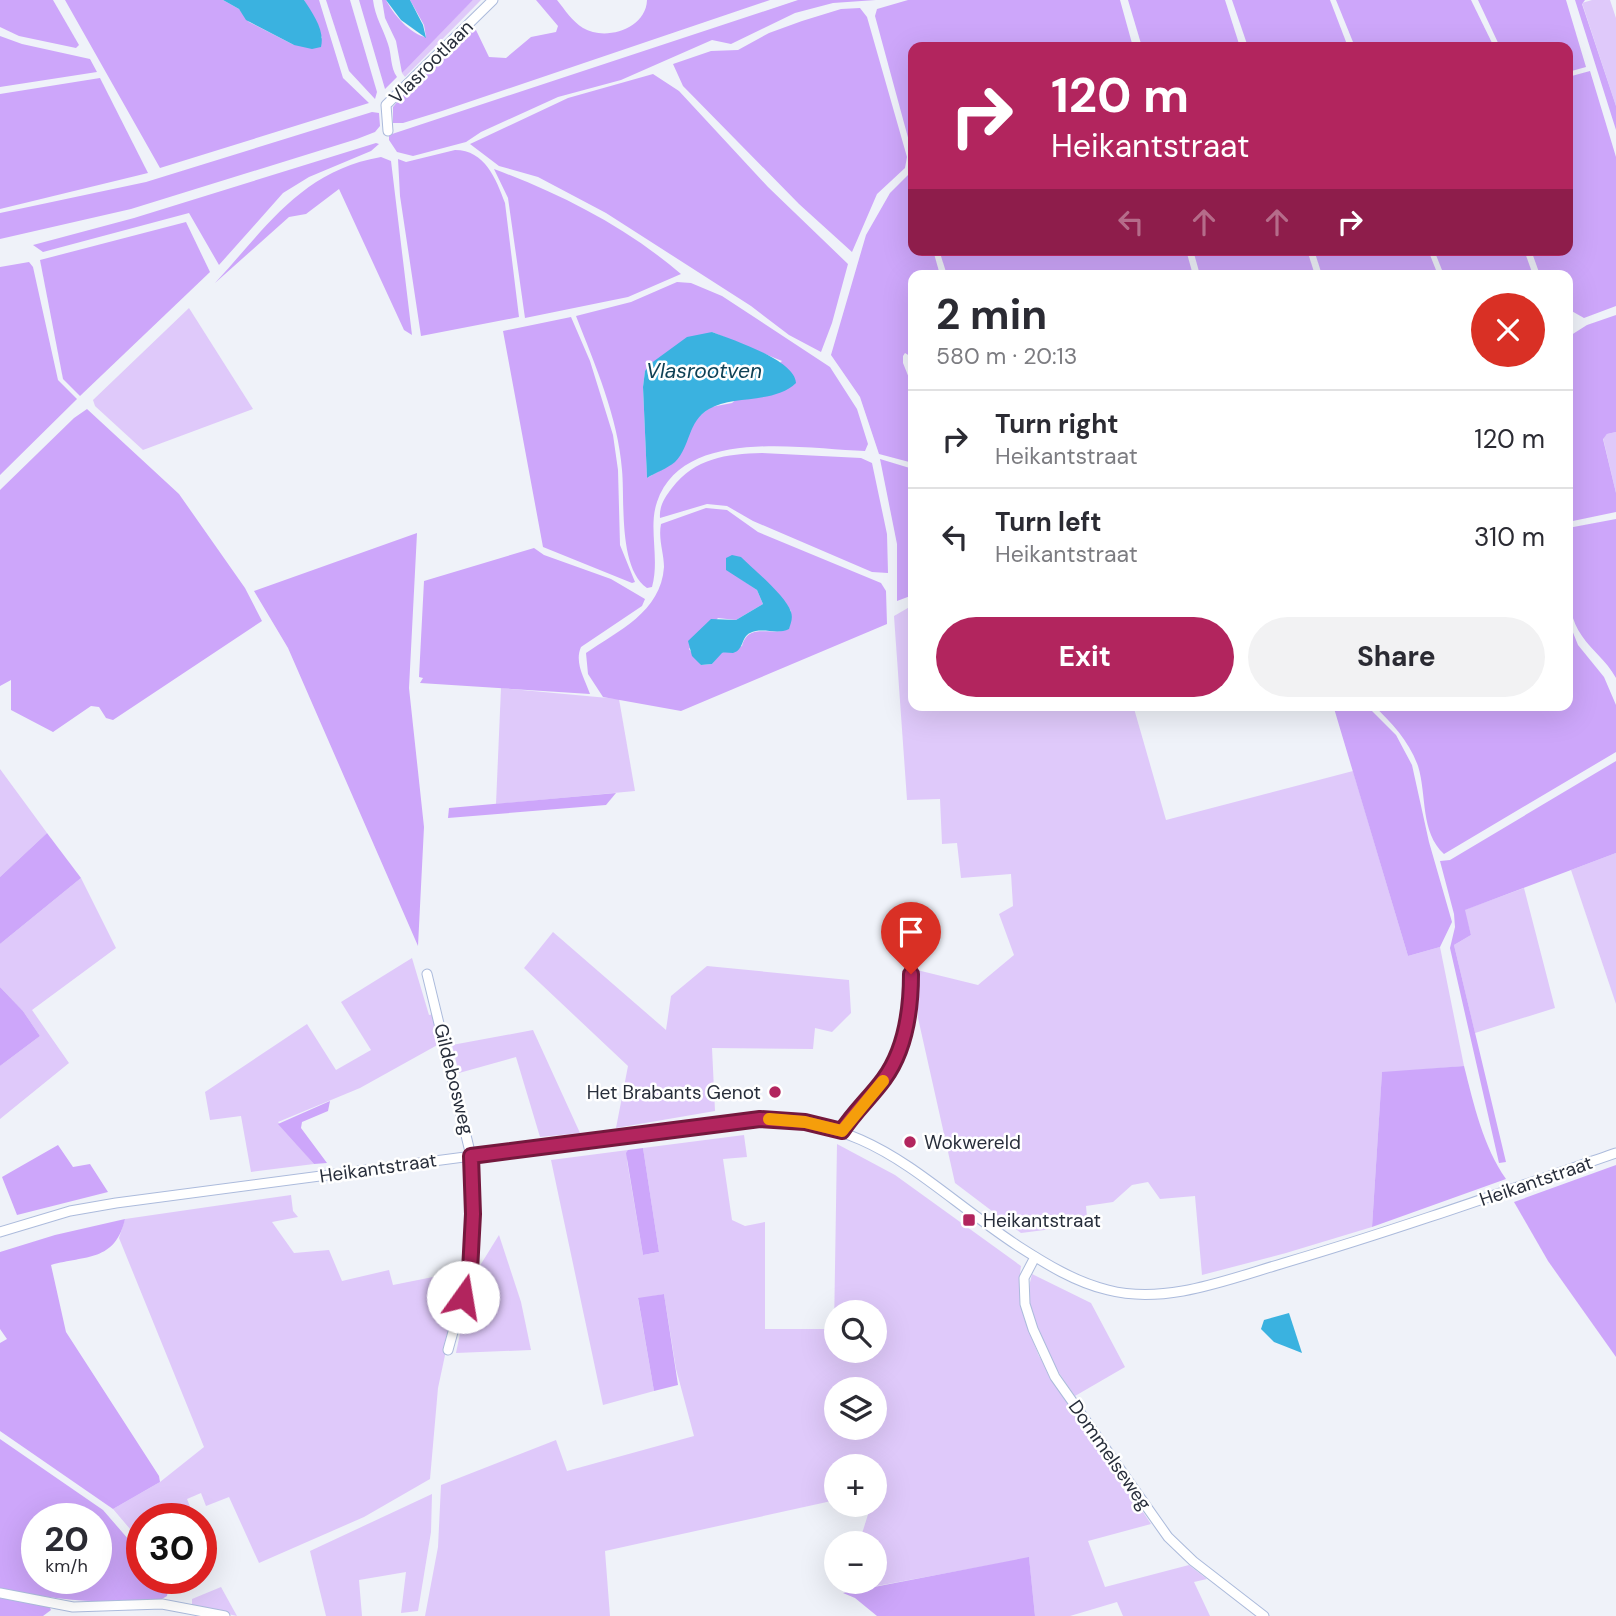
<!DOCTYPE html>
<html lang="en">
<head>
<meta charset="utf-8">
<style>
	:root { --surface:#fff; --page:#f2f2f3; --text:#2b2b33; --muted:#7c7c81; --line:#e1e1e2; --accent:#b2255e }
	body { margin:0; font-family:"DM Sans",sans-serif; background:var(--page); color:var(--text); height:100vh; display:flex; flex-direction:column; font-size:26px; white-space:nowrap }
	* { box-sizing:border-box; margin:0 }
	p { font-size:23px; color:var(--muted) }
	.icon { flex:none; width:38px; height:38px; fill:none; stroke:currentColor; stroke-width:2; stroke-linecap:round; stroke-linejoin:round }
	.map { position:relative; flex:1; overflow:hidden }
	.side { position:absolute; left:908px; top:270px; width:665px; height:441px; display:flex; flex-direction:column; background:var(--surface); border-radius:14px; box-shadow:0 7px 28px #0002 }
	.side>* { flex:none }
	.hud { position:absolute; left:908px; top:42px; width:665px; height:214px; border-radius:14px; box-shadow:0 7px 28px #0002; background:#b2255e; color:#fff; overflow:hidden }
	.buttons { position:absolute; left:824px; top:1300px; display:grid; gap:14px }
	.buttons a { display:grid; place-items:center; width:63px; height:63px; border-radius:50%; background:var(--surface); box-shadow:0 7px 28px #0002; font-size:35px }
	.speed { position:absolute; left:21px; top:1503px; display:flex; gap:14px; font-size:35px; font-weight:700; text-align:center }
	.speed>* { display:grid; place-content:center; width:91px; height:91px; border-radius:50%; background:var(--surface); box-shadow:0 7px 28px #0002; line-height:1 }
	.speed small { font-size:18px; font-weight:400 }
	.speed .limit { border:10px solid #d22; background:#fff; color:#111 }
	.pin { position:absolute; display:grid; place-items:center; width:60px; height:60px; color:#fff; margin:-72px -30px; border-radius:50% 50% 50% 0; rotate:-45deg; box-shadow:0 0 7px #0007 }
	.pin .icon { rotate:45deg }
	.me { position:absolute; width:77px; margin:-38px; rotate:13deg; stroke-linejoin:round; filter:drop-shadow(0 0 5px #0008) }
	.turn { display:flex; align-items:center; gap:24px; height:147px; padding:0 28px; font-size:32px }
	.turn .icon { width:91px; height:91px; stroke-width:2.5 }
	.turn b { display:block; font-size:49px; line-height:60px }
	.lanes { display:flex; align-items:center; height:66px; padding:0 28px; background:#0003; justify-content:center; gap:35px; direction:ltr }
	.lanes .off { opacity:.35 }
	.round { display:grid; place-items:center; flex:none; width:74px; height:74px; border-radius:37px; background:var(--page) }
	.head { display:flex; align-items:center; justify-content:space-between; height:119px; padding:0 28px }
	h1 { font-size:42px; font-weight:700; line-height:52px }
	.button { display:flex; gap:14px; margin-top:auto; padding:14px 28px }
	.button a { flex:1; height:80px; border-radius:42px; background:var(--accent); color:#fff; font-size:28px; font-weight:700; line-height:80px; text-align:center }
	.button a+a { background:var(--page); color:var(--text) }
	ul { padding:0; list-style:none }
	li { display:flex; align-items:center; gap:21px; height:98px; padding:0 28px; border-top:2px solid var(--line) }
	li div { flex:1 }
	li b { display:block; font-size:26px }
	li em { font-style:normal }
	.map>svg:first-child { display:block }
	.green { fill:#dfc9fa; fill-rule:evenodd }
	.forest { fill:#cda6fa; fill-rule:evenodd }
	.water { fill:#3ab2e0 }
	.lines { fill:none; stroke-linecap:round; stroke-linejoin:round }
	.minor-casing { stroke:#acbbdc; stroke-width:11 }
	.minor { stroke:#fff; stroke-width:9 }
	.route-casing { stroke:#74183d; stroke-width:18 }
	.route { stroke:#b2255e; stroke-width:12 }
	.slow { stroke:#f59e0b; stroke-width:12 }
	.poi-dot { fill:#b2255e; stroke:#fff; stroke-width:2.5 }
	.labels { text-anchor:middle; dominant-baseline:central; stroke-width:5; stroke-linejoin:round; paint-order:stroke }
	.street-label { font-size:19px; fill:#282e3b; stroke:#fff }
	.poi-label { font-size:19px; fill:#282e3b; stroke:#fff; text-anchor:start }
	.water-label { font-size:21px; font-style:italic; fill:#0f4155; stroke:#fff }
</style>
</head>
<body>
<div class="map">
<svg width="1616" height="1616" viewBox="0 0 1616 1616">
	<rect width="100%" height="100%" fill="#eff2f9"/>
	<g class="green">
		<path d="M473 0H481L405 77 402 73 407 67Z"/>
		<path d="M1592 0H1610L1616 18V106L1582 3Z"/>
		<path d="M189 308 253 409 143 450 95 406 93 400Z"/>
		<path d="M1616 432V493L1603 438 1607 434Z"/>
		<path d="M913 605 914 705H1133L1166 820 1353 771 1408 956 1440 947 1464 1066 1382 1073 1372 1227 1286 1253 1202 1275 1195 1196 1160 1199 1148 1182 1132 1185 1113 1202 1086 1206 1087 1217 1061 1223 1060 1228 1021 1233 955 1183 918 1018 917 970 978 985 1014 955 999 914 1013 906 1011 874 961 878 957 843 942 844 940 799 907 800 894 616Z"/>
		<path d="M501 688 619 699 635 791 496 804Z"/>
		<path d="M0 769 47 833 0 877Z"/>
		<path d="M1616 853V1004L1571 870Z"/>
		<path d="M81 878 116 948 32 1010 69 1063 0 1119V1066L40 1036 23 1011 0 987V944Z"/>
		<path d="M1524 888 1555 1008 1475 1033 1454 945 1471 935 1464 910Z"/>
		<path d="M553 932 666 1030 671 996 707 966 849 980 851 1013 832 1032 815 1028 813 1049 712 1048 715 1111 616 1128 628 1066 524 968Z"/>
		<path d="M412 958 429 1015 434 1014 441 1043 360 1088 278 1122 314 1164 251 1172 241 1116 210 1120 205 1092 307 1024 336 1070 371 1050 341 1002Z"/>
		<path d="M533 1030 580 1133 540 1137 516 1057 459 1073 452 1045Z"/>
		<path d="M744 1135 747 1157 723 1159 732 1220 745 1226 765 1222V1329H834L837 1144 895 1175 1021 1266C1016 1298 1027 1326 1039 1356L1151 1524 1088 1541 1105 1587 1189 1565 1207 1579 1194 1582 1210 1616H1123L1117 1602 1070 1616H1035L1029 1558 844 1592 847 1582H875V1544L859 1543 871 1505H875V1466H836V1500L605 1551 610 1616H425L438 1547 441 1485 556 1440 567 1471 694 1436 676 1369 664 1294 638 1299 654 1391 603 1405 551 1160 628 1150 627 1161 643 1255 659 1252 643 1148ZM836 1312H875V1351H836ZM836 1390H875V1428H836Z"/>
		<path d="M291 1195 293 1211 298 1217 272 1222 294 1253 329 1250 342 1281 389 1270 393 1285 463 1271 438 1388 430 1479 364 1517 259 1563 229 1497 206 1506 201 1493 187 1499 195 1519H142V1543L113 1509 160 1482 204 1447 119 1238 125 1219Z"/>
		<path d="M499 1235 521 1302 531 1350 456 1353 471 1280Z"/>
		<path d="M1032 1274 1091 1303 1125 1367 1075 1396C1052 1363 1019 1317 1032 1274Z"/>
		<path d="M432 1494 431 1532 418 1611 401 1613 406 1572 359 1580 362 1616H326L310 1551Z"/>
		<path d="M221 1587 237 1616 192 1606V1599Z"/>
	</g>
	<g class="forest">
		<path d="M0 0H53L79 45 76 48 19 36 0 27Z"/>
		<path d="M65 0H223L239 9 249 22 294 45 322 38 304 0H319L343 78 369 103 160 168Z"/>
		<path d="M326 0H350L377 92 375 99 349 71Z"/>
		<path d="M359 0H373C375 17 383 28 388 44 392 55 390 67 397 77L385 89Z"/>
		<path d="M382 0H386C393 14 411 35 426 37L424 25 410 0H473L402 73 396 41 385 18Z"/>
		<path d="M536 0H557C565 10 572 21 583 28 604 41 646 30 647 0H770L442 111 403 123H393V107L402 96 472 27 476 30 489 57 506 58 531 37 556 32 558 26Z"/>
		<path d="M798 0H876L833 3 795 13 731 44 712 40 621 80 558 97 481 132 466 142 413 156 397 152 389 140V135Z"/>
		<path d="M908 0H1120L1133 47H914L913 156 875 16 877 9Z"/>
		<path d="M1128 0H1225L1240 47H1142Z"/>
		<path d="M1232 0H1330L1348 47H1248Z"/>
		<path d="M1336 0H1471L1494 47H1355Z"/>
		<path d="M1478 0H1566L1586 67 1568 72V47H1500Z"/>
		<path d="M1575 0H1585L1582 4 1616 106V130Z"/>
		<path d="M860 8 867 17 907 157 905 168 877 194 852 252 799 204 683 86 673 64 711 51 738 50 769 33 802 21 841 9Z"/>
		<path d="M0 36 22 44 90 59 97 72 0 87Z"/>
		<path d="M1590 71 1616 157V306L1584 318 1568 309V275H1540L1531 250H1568V77Z"/>
		<path d="M653 74 679 91 768 187 848 264 832 323 821 352 789 335 751 306 606 213 538 177 499 166 470 144 568 98Z"/>
		<path d="M100 78 148 173 0 209V94Z"/>
		<path d="M372 112 379 113 380 126 375 132 357 139 131 209 0 239V213L146 182Z"/>
		<path d="M376 143 379 144 371 151 309 177 283 193 219 265 189 213 43 252 33 245 134 218Z"/>
		<path d="M455 150C485 150 496 179 505 203L519 317 421 336 400 196 398 159 406 162Z"/>
		<path d="M381 157 391 161 412 335 404 330 339 189 306 214 289 217 215 283C266 228 301 171 381 157Z"/>
		<path d="M494 169C561 194 626 227 681 274L628 297 525 318 508 198Z"/>
		<path d="M910 173 914 183V250H933L940 275H914L913 358 905 353 903 356V363L913 388V463L879 454 860 397 831 355 866 235 890 193Z"/>
		<path d="M186 222 210 272 80 396 63 379 40 260Z"/>
		<path d="M939 250H1186L1193 275H947Z"/>
		<path d="M1193 250H1307L1315 275H1200Z"/>
		<path d="M1314 250H1428L1438 275H1322Z"/>
		<path d="M1434 250H1524L1533 275H1444Z"/>
		<path d="M29 262 33 267 58 380 77 399 0 475V267Z"/>
		<path d="M677 282 691 283 722 296 830 367 857 409 868 444 865 451C804 449 683 426 657 502 648 528 660 558 652 587L647 588C618 568 625 501 622 470 618 417 595 365 576 316L631 302ZM712 332 782 361 732 403 711 407 694 420 681 453 673 463 647 478 643 387 645 371Z"/>
		<path d="M1616 315V432L1607 434 1603 439 1616 493V512L1568 522V337L1587 325Z"/>
		<path d="M571 317 590 361 613 435 618 470 620 545 635 582 632 583 543 547 503 331Z"/>
		<path d="M87 409 179 494 245 588 262 621 113 720 106 718 99 707 91 706 53 732 11 710V680L0 686V490L74 418Z"/>
		<path d="M762 453 861 458 872 463 887 534 888 573 872 572 753 521 727 506 707 504 660 518C659 506 665 497 672 488 695 458 726 454 762 453Z"/>
		<path d="M880 459 913 469V595L897 601V544Z"/>
		<path d="M706 508 727 510 758 532 881 583 886 591 887 624 681 711 603 697 588 674 586 653C618 631 661 612 664 567 664 553 658 539 661 524ZM735 575 785 602 791 611 789 628C772 638 749 621 742 646L721 653 712 664 701 665 689 649 718 618 736 620 763 604 757 590Z"/>
		<path d="M1616 519V678C1606 660 1593 652 1582 636 1561 606 1568 562 1568 528Z"/>
		<path d="M417 533 409 688 424 827 418 946 288 648 254 591Z"/>
		<path d="M534 548 544 555 611 579 645 599 642 606 581 647C574 663 585 679 590 694L420 683 423 678 419 677 424 581Z"/>
		<path d="M1568 620 1578 645 1604 677 1616 705V752L1444 854C1420 832 1427 795 1418 766 1409 741 1392 723 1373 705H1568Z"/>
		<path d="M1333 705H1366L1396 735 1412 765 1429 842 1452 922 1440 947 1408 956Z"/>
		<path d="M1616 761V853L1465 910 1471 935 1454 945 1506 1162 1499 1163 1450 948 1455 927 1454 914 1440 861 1450 860Z"/>
		<path d="M616 793 606 805 448 818 449 808Z"/>
		<path d="M47 833 81 878 0 944V877Z"/>
		<path d="M0 987 23 1011 40 1036 0 1066Z"/>
		<path d="M1464 1066C1474 1105 1483 1146 1506 1179L1372 1227 1382 1072Z"/>
		<path d="M330 1101 328 1111 302 1122 301 1128 327 1163 314 1164 278 1124Z"/>
		<path d="M58 1145 73 1167 90 1164 108 1192 17 1215 2 1177Z"/>
		<path d="M643 1148 659 1252 643 1255 626 1153 628 1150Z"/>
		<path d="M1616 1165V1357L1548 1261 1514 1202Z"/>
		<path d="M125 1219C115 1262 86 1255 51 1265L66 1332 159 1476 160 1482 113 1509 0 1431V1343L7 1339 0 1329V1252L55 1235Z"/>
		<path d="M664 1294 678 1385 654 1391 638 1298Z"/>
		<path d="M0 1439 103 1510 142 1555V1578L160 1579 168 1590 167 1596 162 1599C101 1605 60 1600 0 1589ZM37 1519H96V1578H37Z"/>
		<path d="M1029 1557 1035 1616H877L855 1598 843 1593Z"/>
		<path d="M0 1598 49 1606 51 1610 43 1616H0Z"/>
	</g>
	<g class="water">
		<path d="M223 0H304C313 14 325 30 321 47L312 49 294 45 246 20 239 9Z"/>
		<path d="M386 0H410L423 25 426 38 401 20Z"/>
		<path d="M712 332C733 340 795 360 796 383 775 404 732 395 709 409 687 422 691 446 675 462 668 468 655 473 647 478L643 387 645 371 650 364 687 337Z"/>
		<path d="M732 555 741 557C753 569 786 596 791 612 793 618 791 623 789 629 777 635 762 627 750 633 741 637 744 650 733 653 729 653 725 652 722 653L712 664 701 665 692 656 688 641 711 619 736 620 763 604 757 590 726 570V558Z"/>
		<path d="M1289 1313 1302 1353 1274 1342 1261 1329 1264 1320Z"/>
	</g>
	<g class="lines">
		<defs>
			<g id="minor">
				<path d="M388 131 386 105 493 0"/>
				<path d="M427 974 471 1156C467 1175 473 1196 473 1216 473 1265 461 1303 448 1350"/>
				<path d="M842 1131C854 1112 870 1097 883 1079 918 1033 912 970 910 915"/>
				<path d="M0 1232 70 1211 116 1203 737 1121C870 1111 917 1179 1018 1246 1046 1264 1075 1282 1108 1290 1166 1305 1229 1279 1284 1263 1396 1230 1506 1191 1616 1153"/>
				<path d="M1035 1257 1024 1278 1025 1304 1033 1329 1055 1377 1168 1537 1193 1561 1264 1616"/>
				<path d="M0 1593 73 1607 162 1604 225 1616"/>
			</g>
		</defs>
		<use href="#minor" class="minor-casing"/>
		<use href="#minor" class="minor"/>
	</g>
	<g class="lines">
		<defs>
			<path id="route" d="M463 1297 470 1271 473 1214 471 1156 760 1119 805 1122 842 1131C854 1112 871 1097 884 1079 906 1049 911 1010 911 974"/>
		</defs>
		<use href="#route" class="route-casing"/>
		<use href="#route" class="route"/>
		<path class="slow" d="M769 1119 805 1122 842 1131 883 1081"/>
	</g>
	<g class="poi-dot">
		<circle cx="775" cy="1092" r="7"/>
		<circle cx="910" cy="1142" r="7"/>
		<rect x="962" y="1213" width="14" height="14" rx="3.5"/>
	</g>
	<g class="labels">
		<g class="street-label">
			<text transform="translate(431 62) rotate(-45)">Vlasrootlaan</text>
			<text transform="translate(454 1079) rotate(76)">Gildebosweg</text>
			<text transform="translate(378 1168) rotate(-8)">Heikantstraat</text>
			<text transform="translate(1536 1181) rotate(-19)">Heikantstraat</text>
			<text transform="translate(1110 1455) rotate(55)">Dommelseweg</text>
		</g>
		<g class="poi-label">
			<text x="761" y="1092" text-anchor="end">Het Brabants Genot</text>
			<text x="924" y="1142">Wokwereld</text>
			<text x="983" y="1220">Heikantstraat</text>
		</g>
		<g class="water-label">
			<text x="704" y="371">Vlasrootven</text>
		</g>
	</g>
</svg>
<div class="buttons">
<a><svg class="icon" aria-label="search" viewBox="0 0 24 24"><circle cx="10" cy="10" r="6"/><path d="M15 15l6 6"/></svg></a>
<a><svg class="icon" aria-label="layers" viewBox="0 0 24 24"><path d="M12 4l9 5-9 5-9-5zM3 14l9 5 9-5"/></svg></a>
<a>+</a>
<a>−</a>
</div>
<div class="speed"><div>20<small>km/h</small></div><div class="limit">30</div></div>
<div class="pin" style="left:911px;top:974px;background:#d93025"><svg class="icon" aria-label="arrive" viewBox="0 0 24 24"><path d="M6 21V4h12l-3 4 3 4H6"/></svg></div>
<svg class="me" style="left:463px;top:1297px" viewBox="-20 -20 40 40"><circle r="19" fill="#fff"/><path d="M0-13L10 11 0 6-10 11z" fill="#b2255e"/></svg>
<div class="hud">
<div class="turn"><svg class="icon" aria-label="right" viewBox="0 0 24 24"><path d="M7 20v-9h11M14 6l5 5-5 5"/></svg><div><b>120 m</b>Heikantstraat</div></div>
<div class="lanes"><svg class="icon off" aria-label="left" viewBox="0 0 24 24"><path d="M17 20v-9H6M10 6l-5 5 5 5"/></svg><svg class="icon off" aria-label="ahead" viewBox="0 0 24 24"><path d="M12 20V5M6 11l6-6 6 6"/></svg><svg class="icon off" aria-label="ahead" viewBox="0 0 24 24"><path d="M12 20V5M6 11l6-6 6 6"/></svg><svg class="icon" aria-label="right" viewBox="0 0 24 24"><path d="M7 20v-9h11M14 6l5 5-5 5"/></svg></div>
</div>
<section class="side">
<div class="head"><div><h1>2 min</h1><p>580 m · 20:13</p></div><a class="round" style="background:#d93025;color:#fff"><svg class="icon" aria-label="close" viewBox="0 0 24 24"><path d="M6 6l12 12M18 6L6 18"/></svg></a></div>
<ul>
<li><svg class="icon" aria-label="right" viewBox="0 0 24 24"><path d="M7 20v-9h11M14 6l5 5-5 5"/></svg><div><b>Turn right</b><p>Heikantstraat</p></div><em>120 m</em></li>
<li><svg class="icon" aria-label="left" viewBox="0 0 24 24"><path d="M17 20v-9H6M10 6l-5 5 5 5"/></svg><div><b>Turn left</b><p>Heikantstraat</p></div><em>310 m</em></li>
</ul>
<div class="button"><a>Exit</a><a>Share</a></div>
</section>
</div>
</body>
</html>
